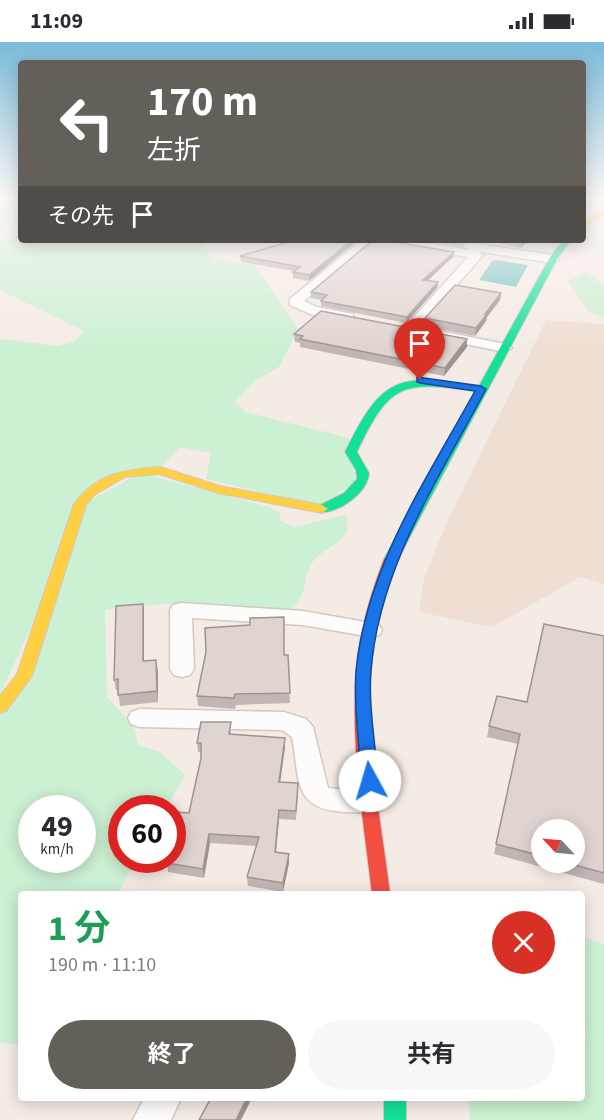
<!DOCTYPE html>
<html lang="ja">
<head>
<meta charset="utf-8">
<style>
	:root { --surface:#fff; --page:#f7f7f7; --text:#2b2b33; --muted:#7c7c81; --accent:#655f5a }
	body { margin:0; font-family:"Source Sans 3","Noto Sans JP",sans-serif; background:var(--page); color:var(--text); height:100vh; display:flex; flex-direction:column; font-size:22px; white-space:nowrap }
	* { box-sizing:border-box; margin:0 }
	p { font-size:20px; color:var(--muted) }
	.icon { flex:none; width:33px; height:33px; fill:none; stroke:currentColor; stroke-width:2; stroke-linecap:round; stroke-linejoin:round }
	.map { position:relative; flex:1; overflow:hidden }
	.details { position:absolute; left:18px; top:849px; width:567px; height:210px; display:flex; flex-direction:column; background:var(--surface); border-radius:6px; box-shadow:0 3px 15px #0003 }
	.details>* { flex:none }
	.top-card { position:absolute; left:18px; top:18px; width:568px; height:183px; border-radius:6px; box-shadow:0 3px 15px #0003; background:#655f5a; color:#fff; overflow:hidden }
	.needle { width:39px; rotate:296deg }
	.tools { position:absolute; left:531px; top:777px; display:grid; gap:12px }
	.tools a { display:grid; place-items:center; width:54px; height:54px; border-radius:50%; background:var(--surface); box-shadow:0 3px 15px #0003; font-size:30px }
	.speed { position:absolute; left:18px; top:753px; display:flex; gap:12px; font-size:30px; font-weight:700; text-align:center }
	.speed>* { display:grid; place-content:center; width:78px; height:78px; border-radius:50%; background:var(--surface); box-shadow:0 3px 15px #0003; line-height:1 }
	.speed small { font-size:15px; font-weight:400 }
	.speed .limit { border:9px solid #d22; background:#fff; color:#111 }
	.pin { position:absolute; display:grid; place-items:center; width:51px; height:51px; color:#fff; margin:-62px -26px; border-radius:50% 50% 50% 0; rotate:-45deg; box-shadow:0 0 6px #0007 }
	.pin .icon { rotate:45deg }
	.me { position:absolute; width:66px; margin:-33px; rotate:354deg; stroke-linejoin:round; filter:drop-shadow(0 0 4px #0008) }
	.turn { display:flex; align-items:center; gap:21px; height:126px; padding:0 30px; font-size:27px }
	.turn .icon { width:78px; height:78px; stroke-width:2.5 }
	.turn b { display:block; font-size:42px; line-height:51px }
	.then { display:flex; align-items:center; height:57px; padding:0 30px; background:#0003; gap:12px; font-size:22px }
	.round { display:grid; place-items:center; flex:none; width:63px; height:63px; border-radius:32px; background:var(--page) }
	.headline { display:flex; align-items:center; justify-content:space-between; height:102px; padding:0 30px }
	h1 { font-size:36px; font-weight:700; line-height:45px; color:#1e9e55 }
	.primary-button { display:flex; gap:12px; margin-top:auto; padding:12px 30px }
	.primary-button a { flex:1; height:69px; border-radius:36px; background:var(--accent); color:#fff; font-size:24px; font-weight:700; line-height:69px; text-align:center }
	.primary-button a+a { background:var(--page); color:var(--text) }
	.status { display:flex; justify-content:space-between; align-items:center; height:42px; padding:0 30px; background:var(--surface); direction:ltr }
	.status svg { height:16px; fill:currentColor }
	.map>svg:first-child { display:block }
	.built { fill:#efded3 }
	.green { fill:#cbf0d3; fill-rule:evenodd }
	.water { fill:#79c4c3 }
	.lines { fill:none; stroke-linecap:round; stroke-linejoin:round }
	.street-casing { stroke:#d0c9c4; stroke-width:3 }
	.fast-casing { stroke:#d0c9c4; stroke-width:2 }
	.slow-casing { stroke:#d0c9c4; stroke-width:2 }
	.jam-casing { stroke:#d0c9c4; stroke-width:2 }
	.street { fill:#fefcfb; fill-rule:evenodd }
	.fast { fill:#16e098; fill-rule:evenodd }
	.slow { fill:#ffcf43; fill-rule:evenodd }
	.jam { fill:#f24e42; fill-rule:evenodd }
	.wall { fill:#c1b6b3; fill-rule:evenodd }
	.shaded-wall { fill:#9d9492 }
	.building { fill:#e0d4d0; stroke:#9d9492; stroke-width:1.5 }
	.route { fill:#1a73e8; stroke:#114b97; stroke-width:1.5 }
</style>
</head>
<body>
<div class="status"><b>11:09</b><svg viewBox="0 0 49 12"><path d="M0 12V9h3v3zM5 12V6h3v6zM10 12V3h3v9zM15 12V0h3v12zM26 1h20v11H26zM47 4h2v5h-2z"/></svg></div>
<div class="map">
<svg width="604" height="1078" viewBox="0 0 604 1078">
	<rect width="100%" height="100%" fill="#f5ebe5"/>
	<path class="built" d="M546 278 604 282V542L580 535 492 585 419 570 424 536 448 478Z"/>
	<g class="green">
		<path d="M0 156H21V178L0 188Z"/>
		<path d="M21 192V198H201L212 217 254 222 298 287 279 325 255 339 235 360 246 370 349 396 356 440 318 463 206 437 211 411 180 405 161 425 94 441 46 554 0 652V297L57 304 74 300 84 289 0 248V200Z"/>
		<path d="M587 230 604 244V275L589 270 568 239Z"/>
		<path d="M140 431 269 465 281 471 279 478 294 485 346 473 348 489C338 503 319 510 312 521 301 538 309 554 290 567L163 562 105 568 107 655 134 684 138 703 160 710 185 733 166 766H122V818H137L117 852H21V1004L0 1000V672L89 459ZM32 766H82V818H32Z"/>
		<path d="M582 895 604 902V1078H470L468 1056H582V995L587 993 582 983Z"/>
	</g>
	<path class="water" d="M496 218 528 223 516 245 479 238 492 219Z"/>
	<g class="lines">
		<defs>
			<g id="street">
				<path d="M362 198H375L304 259 317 265 353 272V278L313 273 290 263V257Z"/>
				<path d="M380 198H408L477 209 483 213 416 290 411 291 404 287 406 284 468 215 386 202Z"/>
				<path d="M468 198H481L478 202 553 213 559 217 553 221 469 208 463 204Z"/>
				<path d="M440 289 505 302 512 306 505 310 435 296 433 293 435 290Z"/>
				<path d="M181 561 303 569 371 581 379 583 382 588 379 593 371 595 303 583 192 576 194 627 190 633 182 635 174 633 170 627V568L173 563Z"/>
				<path d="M140 667 284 670 306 677 313 685 328 746 381 752 385 760 381 768C369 772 357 770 344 770 292 767 300 737 292 695L282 688 140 685 131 682 128 676 131 670Z"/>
				<path d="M144 1056H181L171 1078H133Z"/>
			</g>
			<g id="fast">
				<path d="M563 198H571L557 217 398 517 396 520H386L384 517 476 349C402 339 390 340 357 410L369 431C368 451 337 473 318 470L316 467 318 464 344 451 357 437 356 428 345 410C383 333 397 332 479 344L549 217Z"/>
				<rect x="384" y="1056" width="22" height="22"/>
			</g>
			<g id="slow">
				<path d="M604 168V173L584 184V179Z"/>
				<path d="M160 425 220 444 322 463 328 467 322 471 218 451 159 432 125 435 94 453 86 463 32 634 6 669 0 671V654L17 632 74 462C97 431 124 428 160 425Z"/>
			</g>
			<path id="jam" d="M391 513 398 517C388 544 379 572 374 601 361 684 380 769 390 852H372C363 773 348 694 358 614 362 581 372 548 384 517Z"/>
		</defs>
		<use href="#street" class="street-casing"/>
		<use href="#fast" class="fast-casing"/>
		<use href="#slow" class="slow-casing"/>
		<use href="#jam" class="jam-casing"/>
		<use href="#street" class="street"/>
		<use href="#fast" class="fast"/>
		<use href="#slow" class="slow"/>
		<use href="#jam" class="jam"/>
	</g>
	<g class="wall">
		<path d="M584 156H604V163L594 160Z"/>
		<path d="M358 198 309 239 293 236V230L294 229 241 220 240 214Z"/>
		<path d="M422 198H465L461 204Z"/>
		<path d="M486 198H528L521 206Z"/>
		<path d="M386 199 454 210 453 215 428 238 438 240 437 246 406 281 321 264V259L322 258 311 256V250Z"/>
		<path d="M501 251 500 258 487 275 486 279 475 294 424 284 425 276Z"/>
		<path d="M294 292 467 305 444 334 300 305V301L295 300Z"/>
		<path d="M143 562 144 572V619L158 629V660L120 664 118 648H116L114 638Z"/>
		<path d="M604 594V842L494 812 518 702 487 695 489 684 527 660ZM542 788 574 820H542Z"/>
		<path d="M284 613H288L290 661 236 663 235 667 198 664 197 654Z"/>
		<path d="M231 689V692L285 696V705L280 740 298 750 296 778 279 777 276 810 289 812V821L283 850 248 844 247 835 256 804 210 801 204 836 168 830 167 821 189 771 201 716V710H198L197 701Z"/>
	</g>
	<g class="shaded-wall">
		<path d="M592 156H595L594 160 584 163V159Z"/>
		<path d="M352 198H358L309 239V233Z"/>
		<path d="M524 198H528L521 206V201Z"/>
		<path d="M454 210 453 215 423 243V238Z"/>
		<path d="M438 240 437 246 406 281 407 275Z"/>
		<path d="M501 251 500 258 487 275 486 279 475 294 476 286 485 272Z"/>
		<path d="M467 297V305L444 334 445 326Z"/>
		<path d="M143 562 144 572V630L143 619Z"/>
		<path d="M156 618 158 629V660L157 649Z"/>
		<path d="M285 696V705L279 749V740Z"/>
		<path d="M279 768V777L275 819V810Z"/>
		<path d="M209 792 210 801 204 836 203 827Z"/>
		<path d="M289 812V821L283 850V841Z"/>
		<path d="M247 1056H252L241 1078H236Z"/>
	</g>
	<g class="building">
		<path d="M295 198H352L309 233 293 230 300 225 240 214Z"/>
		<path d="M373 198H384L454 210 423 238 438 240 407 275 321 259 327 253 311 250Z"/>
		<path d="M509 198H524L521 201Z"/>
		<path d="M455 243 501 251 485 272H487L476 286 425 276Z"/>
		<path d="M321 269 467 297 445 326 300 297 303 294 294 292Z"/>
		<path d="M143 562V619L156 618 157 649 118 653V637L114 638 116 564Z"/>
		<path d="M284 575V613H288L290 651 235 652 234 656 197 654 206 610 205 586 250 583V576Z"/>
		<path d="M544 582 604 594V831L564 820H574V788H542V814L496 802 520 692 489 684 497 654 527 660Z"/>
		<path d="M201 680H231L229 692 285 696 279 740 298 741 296 769 279 768 275 810 289 812 283 841 247 835 259 795 209 792 203 827 167 821 168 818H172V792L177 770 189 771 201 716V701H197Z"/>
		<path d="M211 1056H247L236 1078H199Z"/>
	</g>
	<linearGradient id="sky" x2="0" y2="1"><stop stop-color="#7bbad9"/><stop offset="0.51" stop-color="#faf6f3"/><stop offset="1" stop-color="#faf6f3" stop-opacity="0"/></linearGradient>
	<rect width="604" height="307" fill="url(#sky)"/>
	<path class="route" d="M417 335 481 344 486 347C439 437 379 525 371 629 368 663 376 705 378 739L376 744H364L361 739C360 705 353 663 356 629 366 526 426 438 475 349L420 341 417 340Z"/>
</svg>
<div class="tools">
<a><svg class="needle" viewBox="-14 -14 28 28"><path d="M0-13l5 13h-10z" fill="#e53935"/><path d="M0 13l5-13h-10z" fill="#7c7c81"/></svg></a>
</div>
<div class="speed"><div>49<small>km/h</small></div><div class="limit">60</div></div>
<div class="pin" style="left:420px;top:338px;background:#d93025"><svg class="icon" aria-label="arrive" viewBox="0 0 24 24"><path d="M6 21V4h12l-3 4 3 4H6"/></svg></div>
<svg class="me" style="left:370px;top:739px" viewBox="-20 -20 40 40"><circle r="19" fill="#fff"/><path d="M0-13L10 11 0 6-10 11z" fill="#1a73e8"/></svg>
<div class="top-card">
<div class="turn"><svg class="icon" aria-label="left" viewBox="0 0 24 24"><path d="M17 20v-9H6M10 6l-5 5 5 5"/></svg><div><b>170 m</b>左折</div></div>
<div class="then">その先<svg class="icon" aria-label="arrive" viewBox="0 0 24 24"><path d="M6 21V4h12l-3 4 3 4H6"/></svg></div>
</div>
<section class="details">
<div class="headline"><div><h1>1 分</h1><p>190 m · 11:10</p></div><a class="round" style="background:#d93025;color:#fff"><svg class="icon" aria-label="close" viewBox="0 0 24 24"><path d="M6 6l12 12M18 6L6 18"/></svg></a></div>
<div class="primary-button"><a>終了</a><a>共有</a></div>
</section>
</div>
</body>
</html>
